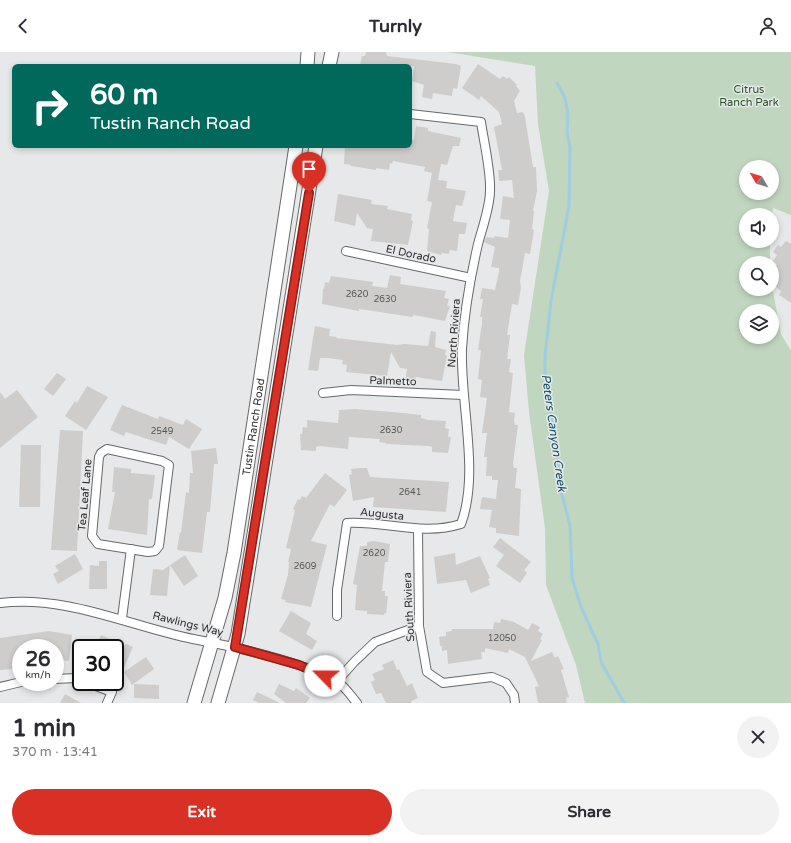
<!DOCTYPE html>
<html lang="en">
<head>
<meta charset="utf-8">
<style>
	:root { --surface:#fff; --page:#f2f2f3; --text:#2b2b33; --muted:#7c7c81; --accent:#d93025 }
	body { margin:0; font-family:"Varela Round",sans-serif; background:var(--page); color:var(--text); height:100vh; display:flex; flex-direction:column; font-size:15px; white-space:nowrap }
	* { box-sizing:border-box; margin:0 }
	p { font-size:13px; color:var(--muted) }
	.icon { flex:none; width:22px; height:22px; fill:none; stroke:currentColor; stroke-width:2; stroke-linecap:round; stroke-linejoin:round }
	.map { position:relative; height:651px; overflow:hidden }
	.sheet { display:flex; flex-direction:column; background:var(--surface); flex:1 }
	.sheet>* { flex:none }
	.guide { position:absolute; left:12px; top:12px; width:400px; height:84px; border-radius:6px; box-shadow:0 2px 6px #0003; background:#00695c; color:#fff; overflow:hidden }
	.needle { width:26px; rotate:308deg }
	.fabs { position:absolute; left:739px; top:108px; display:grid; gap:8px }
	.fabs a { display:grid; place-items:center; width:40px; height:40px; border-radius:50%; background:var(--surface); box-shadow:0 2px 6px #0003; font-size:20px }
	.speed { position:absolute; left:12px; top:587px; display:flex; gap:8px; font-size:20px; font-weight:700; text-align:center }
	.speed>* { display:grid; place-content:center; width:52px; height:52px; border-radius:50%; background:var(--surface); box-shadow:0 2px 6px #0003; line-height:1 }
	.speed small { font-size:10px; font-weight:400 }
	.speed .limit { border:2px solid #111; border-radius:6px; background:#fff; color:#111 }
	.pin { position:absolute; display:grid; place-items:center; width:34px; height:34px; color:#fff; margin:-41px -17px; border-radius:50% 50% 50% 0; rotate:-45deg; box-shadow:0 0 4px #0007 }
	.pin .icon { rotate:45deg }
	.me { position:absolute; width:44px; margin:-22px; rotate:293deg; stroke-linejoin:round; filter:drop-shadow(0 0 3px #0008) }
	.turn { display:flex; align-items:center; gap:14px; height:84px; padding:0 12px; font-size:18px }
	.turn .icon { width:52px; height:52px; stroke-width:2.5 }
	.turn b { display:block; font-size:28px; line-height:34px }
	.round { display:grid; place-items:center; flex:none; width:42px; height:42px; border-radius:21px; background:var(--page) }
	.head { display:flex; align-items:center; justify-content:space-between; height:68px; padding:0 12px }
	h1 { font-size:24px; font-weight:800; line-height:30px }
	.action { display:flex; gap:8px; margin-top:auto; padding:8px 12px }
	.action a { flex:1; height:46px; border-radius:24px; background:var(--accent); color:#fff; font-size:16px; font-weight:800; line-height:46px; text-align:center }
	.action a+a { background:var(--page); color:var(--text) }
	header { display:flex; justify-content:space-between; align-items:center; height:52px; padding:0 12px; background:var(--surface); font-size:18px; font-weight:800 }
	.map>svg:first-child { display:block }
	.green { fill:#c1d6bf; fill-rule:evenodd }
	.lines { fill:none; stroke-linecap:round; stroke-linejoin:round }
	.stream { stroke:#9ecee0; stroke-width:3 }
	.building { fill:#cecdcc }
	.minor-casing { stroke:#67696a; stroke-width:10 }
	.primary-casing { stroke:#67696a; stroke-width:15 }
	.minor { stroke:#fff; stroke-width:8 }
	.primary { stroke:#fff; stroke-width:13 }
	.route-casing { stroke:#8d1f18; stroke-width:10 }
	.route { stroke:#d93025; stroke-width:7 }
	.labels { text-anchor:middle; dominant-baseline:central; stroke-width:3; stroke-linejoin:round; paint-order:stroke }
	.number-label { font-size:9px; fill:#575657 }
	.park-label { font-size:11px; fill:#295326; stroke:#e6e8e9 }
	.street-label { font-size:11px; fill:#2f2f30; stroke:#e6e8e9 }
	.water-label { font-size:12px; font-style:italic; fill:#0f5164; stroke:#e6e8e9 }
</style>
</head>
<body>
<header><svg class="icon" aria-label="back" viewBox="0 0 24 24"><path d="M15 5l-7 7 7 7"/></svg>Turnly<svg class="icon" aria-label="person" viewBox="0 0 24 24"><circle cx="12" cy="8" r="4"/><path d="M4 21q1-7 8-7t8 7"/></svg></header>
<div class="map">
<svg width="791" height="651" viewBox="0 0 791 651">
	<rect width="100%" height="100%" fill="#e6e8e9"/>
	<path class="green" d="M447 0H791V163L773 156 772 163H746V189H770V211H746V237H772V234L781 282 791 299V651H585L576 613 546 533 545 476 529 360 524 303 549 139 538 72 535 14ZM746 115H772V141H746ZM746 259H772V285H746Z"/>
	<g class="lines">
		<path class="stream" d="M557 31 565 46 568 62 567 80 570 95 569 154 551 249 545 304V323L562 443 570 473 572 526 581 555 598 592 601 610 624 651"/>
	</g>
	<g class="building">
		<path d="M366 0H386L387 4 456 12 461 14 457 37 453 36 452 44 433 41 432 47 422 45 424 33 412 29 414 14H360L362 4H365Z"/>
		<path d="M478 12 500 27 503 24 507 27 509 25 517 33 516 34 520 39 514 49 517 61 523 60 525 65 533 115H536L537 139 533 159H534L532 177 534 178 530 202 525 201 520 229 521 236 518 253 512 252 507 283H510L507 307H511L509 320 513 321 509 360 515 361 514 369 515 373H518L513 412 514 416H517L515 436 521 437 519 484 496 481V476L489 475 492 458 480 457 482 445 496 447 498 428H492V424H486L487 405H484L487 381H482L487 346 480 345 482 328 478 327 481 298H478L482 272V265H480L483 247H480L482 236 495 238 499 220V216L491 215 495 195 484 190 486 185 494 186V184L508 186 510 168 500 167 503 144 514 146 512 128 499 129 498 118H502L494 75 502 72 499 60 481 44 479 48 462 36Z"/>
		<path d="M416 74 428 76V79L461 86 459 94H453L447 113 441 112 438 128 447 129 446 136 466 139 462 154 456 153 453 169 467 171 465 182H459L457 199 450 198 449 202 442 201 441 203 427 199 429 177 427 176 432 150 427 149 432 121 424 119 425 115 393 109 392 112 390 111 389 118 376 116V118L351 114V113L344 112 345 94H410V87L414 88Z"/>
		<path d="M338 142 372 148 371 152 388 154 387 157 412 162 411 168 413 169 408 193 371 189 373 177 367 176 357 161 355 174 334 169Z"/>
		<path d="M786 189 791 192V251L779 243 781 239 774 233 777 228 774 223 778 218 775 215 777 212 773 209 777 203 773 200 778 193 781 195Z"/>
		<path d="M390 223 401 225 400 232 446 239 444 246 449 247 447 254H450L445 269 414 263 412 265 366 258 359 257V259L322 252 323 237H324L325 230 329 231 331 224 373 230 372 234 387 236Z"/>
		<path d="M315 274 330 277 329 284 337 285 336 286 397 293 404 292 428 294 431 279 436 280 435 295 446 298 445 303 447 304 442 329 416 325V331L405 330 407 317 400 316 391 300 387 324 346 320 347 313 342 312 343 308 328 306H320L318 319 308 318Z"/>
		<path d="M57 321 66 327 53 344 44 337Z"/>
		<path d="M87 334 108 345 86 378 65 364 75 349 77 351Z"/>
		<path d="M17 338 38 365 0 396V340L5 347Z"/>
		<path d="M122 353 158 367 159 364 183 373 186 367 202 377 189 397 169 385 166 393 126 380 124 384 110 378Z"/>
		<path d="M355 357 404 361 421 363V366L428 368 446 369 445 376 449 377 448 385H451L448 401 432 400V395L429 394 386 392V391L379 390 380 387 349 385 348 397 320 394 316 395V399L301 398 300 382H302L303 375 307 376V368L338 371 339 358Z"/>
		<path d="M60 378 83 379 77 499 51 498Z"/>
		<path d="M21 393H41L40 455H19Z"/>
		<path d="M216 396 218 412H214L210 460H207L202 501 177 498 180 480 181 481 186 440 189 441 190 421H193L191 399Z"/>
		<path d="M114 415 131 417V421L155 423 152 447H149L147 483 108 477 115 440H112Z"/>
		<path d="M361 416H367L370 425 449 430 446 460 373 455 374 445 353 449 349 423 352 422 351 417Z"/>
		<path d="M325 421 347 438 334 455 330 452 311 489 327 493 311 555 285 550 286 548 281 547 288 523 289 510H288L291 497 286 496 294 463 295 458 293 457 298 447 300 448 302 444 306 446Z"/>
		<path d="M500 486 531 510 524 518 527 521 520 531 496 514 504 503 493 495Z"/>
		<path d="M374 489 390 492 388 510H385L382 539H385V544H388L386 562 384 561V563L367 562V559L355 558 357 533 353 532 360 494H367V490Z"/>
		<path d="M455 501 456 513 480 504 490 526 488 527 490 533 471 541 466 528 437 532 434 505Z"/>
		<path d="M75 502 83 517 58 532 53 522 59 519 55 514Z"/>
		<path d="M185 503 198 524 184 534 170 513Z"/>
		<path d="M99 509H107V537H89L90 513 99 514Z"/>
		<path d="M170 513 167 544 150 543 153 517 163 518Z"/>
		<path d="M291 559 311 571 306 582 317 589 312 598 279 579Z"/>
		<path d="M501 567 514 570 528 578 532 571 540 575 538 579 543 582 540 587 542 588 531 609 552 600 555 606 558 604 564 617 561 618 569 645 566 646 567 651H538L535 635 539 634 525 605 509 597 508 601 485 596V600H481L482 607 448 612 447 598 442 599V594H440L439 585 446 584V580L452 579V577H493L494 570 500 571Z"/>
		<path d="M49 579 72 583 69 609 55 608V596H21V610L14 611 15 617 0 618V586Z"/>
		<path d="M101 583 125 594 126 592 133 595 122 620 115 616V596H95Z"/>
		<path d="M146 605 154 617 132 633 124 620Z"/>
		<path d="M393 608 397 618 399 617 407 634 412 631 418 646 411 649 412 651H386L381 641 376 642 371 630 375 628 372 622 384 617 382 613Z"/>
		<path d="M134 632 159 633V647L134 646Z"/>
		<path d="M279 632 294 639 296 636 310 646 306 651H286L274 642Z"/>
		<path d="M257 640 280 651H259L253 648Z"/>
		<path d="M65 642 81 651H60Z"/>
	</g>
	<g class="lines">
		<defs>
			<g id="minor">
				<path d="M346 199 471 226"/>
				<path d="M323 341 351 338 463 343"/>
				<path d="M107 397 162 409 169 413 159 494 155 499 148 500 98 492 92 484 99 405 101 401Z"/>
				<path d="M418 477 419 574 427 620 443 631 492 625 506 631 514 643 515 651"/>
				<path d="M0 551C67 543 129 574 193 587 236 595 298 608 336 629 344 633 351 644 357 651"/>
				<path d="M337 564V538L347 471C386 469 423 484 461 472 480 422 460 351 462 297 464 261 470 227 478 192 482 177 490 155 490 139 491 119 484 91 481 70L410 62"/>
				<path d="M122 566 131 497"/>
				<path d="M55 627 76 626 81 628"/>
				<path d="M337 629 355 609 375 590 419 574"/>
				<path d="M85 630 112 640 107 651"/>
				<path d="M0 635 21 630"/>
			</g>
			<g id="primary">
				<path d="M307 14 308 0"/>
				<path d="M329 14 332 0"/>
				<path id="s1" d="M194 651 225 546 234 501 296 94"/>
				<path d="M218 651 238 582 316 94"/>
			</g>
		</defs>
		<use href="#minor" class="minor-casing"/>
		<use href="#primary" class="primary-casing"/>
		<use href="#minor" class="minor"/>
		<use href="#primary" class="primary"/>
	</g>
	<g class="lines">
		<defs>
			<path id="route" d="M309 141 235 595 299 613 325 624"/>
		</defs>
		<use href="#route" class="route-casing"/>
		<use href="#route" class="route"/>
	</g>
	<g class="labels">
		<g class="number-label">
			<text x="357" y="242">2620</text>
			<text x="385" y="247">2630</text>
			<text x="391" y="378">2630</text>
			<text x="162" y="379">2549</text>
			<text x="410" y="440">2641</text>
			<text x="374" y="501">2620</text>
			<text x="305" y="514">2609</text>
			<text x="502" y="586">12050</text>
		</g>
		<g class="park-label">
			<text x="749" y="37">Citrus<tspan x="749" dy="13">Ranch Park</tspan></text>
		</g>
		<g class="street-label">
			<text transform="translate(411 202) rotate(12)">El Dorado</text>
			<text transform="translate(454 281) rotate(-86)">North Riviera</text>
			<text transform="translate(393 329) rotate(2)">Palmetto</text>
			<text stroke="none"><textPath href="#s1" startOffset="283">Tustin Ranch Road</textPath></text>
			<text transform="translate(85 443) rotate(-85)">Tea Leaf Lane</text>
			<text transform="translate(382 462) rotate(6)">Augusta</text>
			<text transform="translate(409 555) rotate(-93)">South Riviera</text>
			<text transform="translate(188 572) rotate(14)">Rawlings Way</text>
		</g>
		<g class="water-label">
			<text transform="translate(554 381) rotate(82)">Peters Canyon Creek</text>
		</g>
	</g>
</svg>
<div class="fabs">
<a><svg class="needle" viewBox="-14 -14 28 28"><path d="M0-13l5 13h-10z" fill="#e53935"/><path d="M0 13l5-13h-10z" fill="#7c7c81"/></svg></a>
<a><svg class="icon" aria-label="sound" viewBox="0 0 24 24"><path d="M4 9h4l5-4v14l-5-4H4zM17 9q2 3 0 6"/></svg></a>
<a><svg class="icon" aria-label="search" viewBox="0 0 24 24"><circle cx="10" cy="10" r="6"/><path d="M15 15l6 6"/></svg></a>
<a><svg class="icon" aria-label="layers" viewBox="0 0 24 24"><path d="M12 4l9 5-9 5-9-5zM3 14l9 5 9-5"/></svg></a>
</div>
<div class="speed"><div>26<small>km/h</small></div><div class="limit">30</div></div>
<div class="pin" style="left:309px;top:141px;background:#d93025"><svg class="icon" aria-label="arrive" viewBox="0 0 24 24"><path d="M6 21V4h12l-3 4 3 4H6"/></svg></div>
<svg class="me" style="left:325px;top:624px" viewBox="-20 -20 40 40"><circle r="19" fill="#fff"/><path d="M0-13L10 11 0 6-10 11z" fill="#d93025"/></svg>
<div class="guide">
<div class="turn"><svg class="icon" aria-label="right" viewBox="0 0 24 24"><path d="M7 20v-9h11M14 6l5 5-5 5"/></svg><div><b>60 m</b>Tustin Ranch Road</div></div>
</div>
</div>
<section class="sheet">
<div class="head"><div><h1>1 min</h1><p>370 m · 13:41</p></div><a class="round"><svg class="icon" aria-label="close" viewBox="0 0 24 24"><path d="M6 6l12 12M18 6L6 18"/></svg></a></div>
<div class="action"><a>Exit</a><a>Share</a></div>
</section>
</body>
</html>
